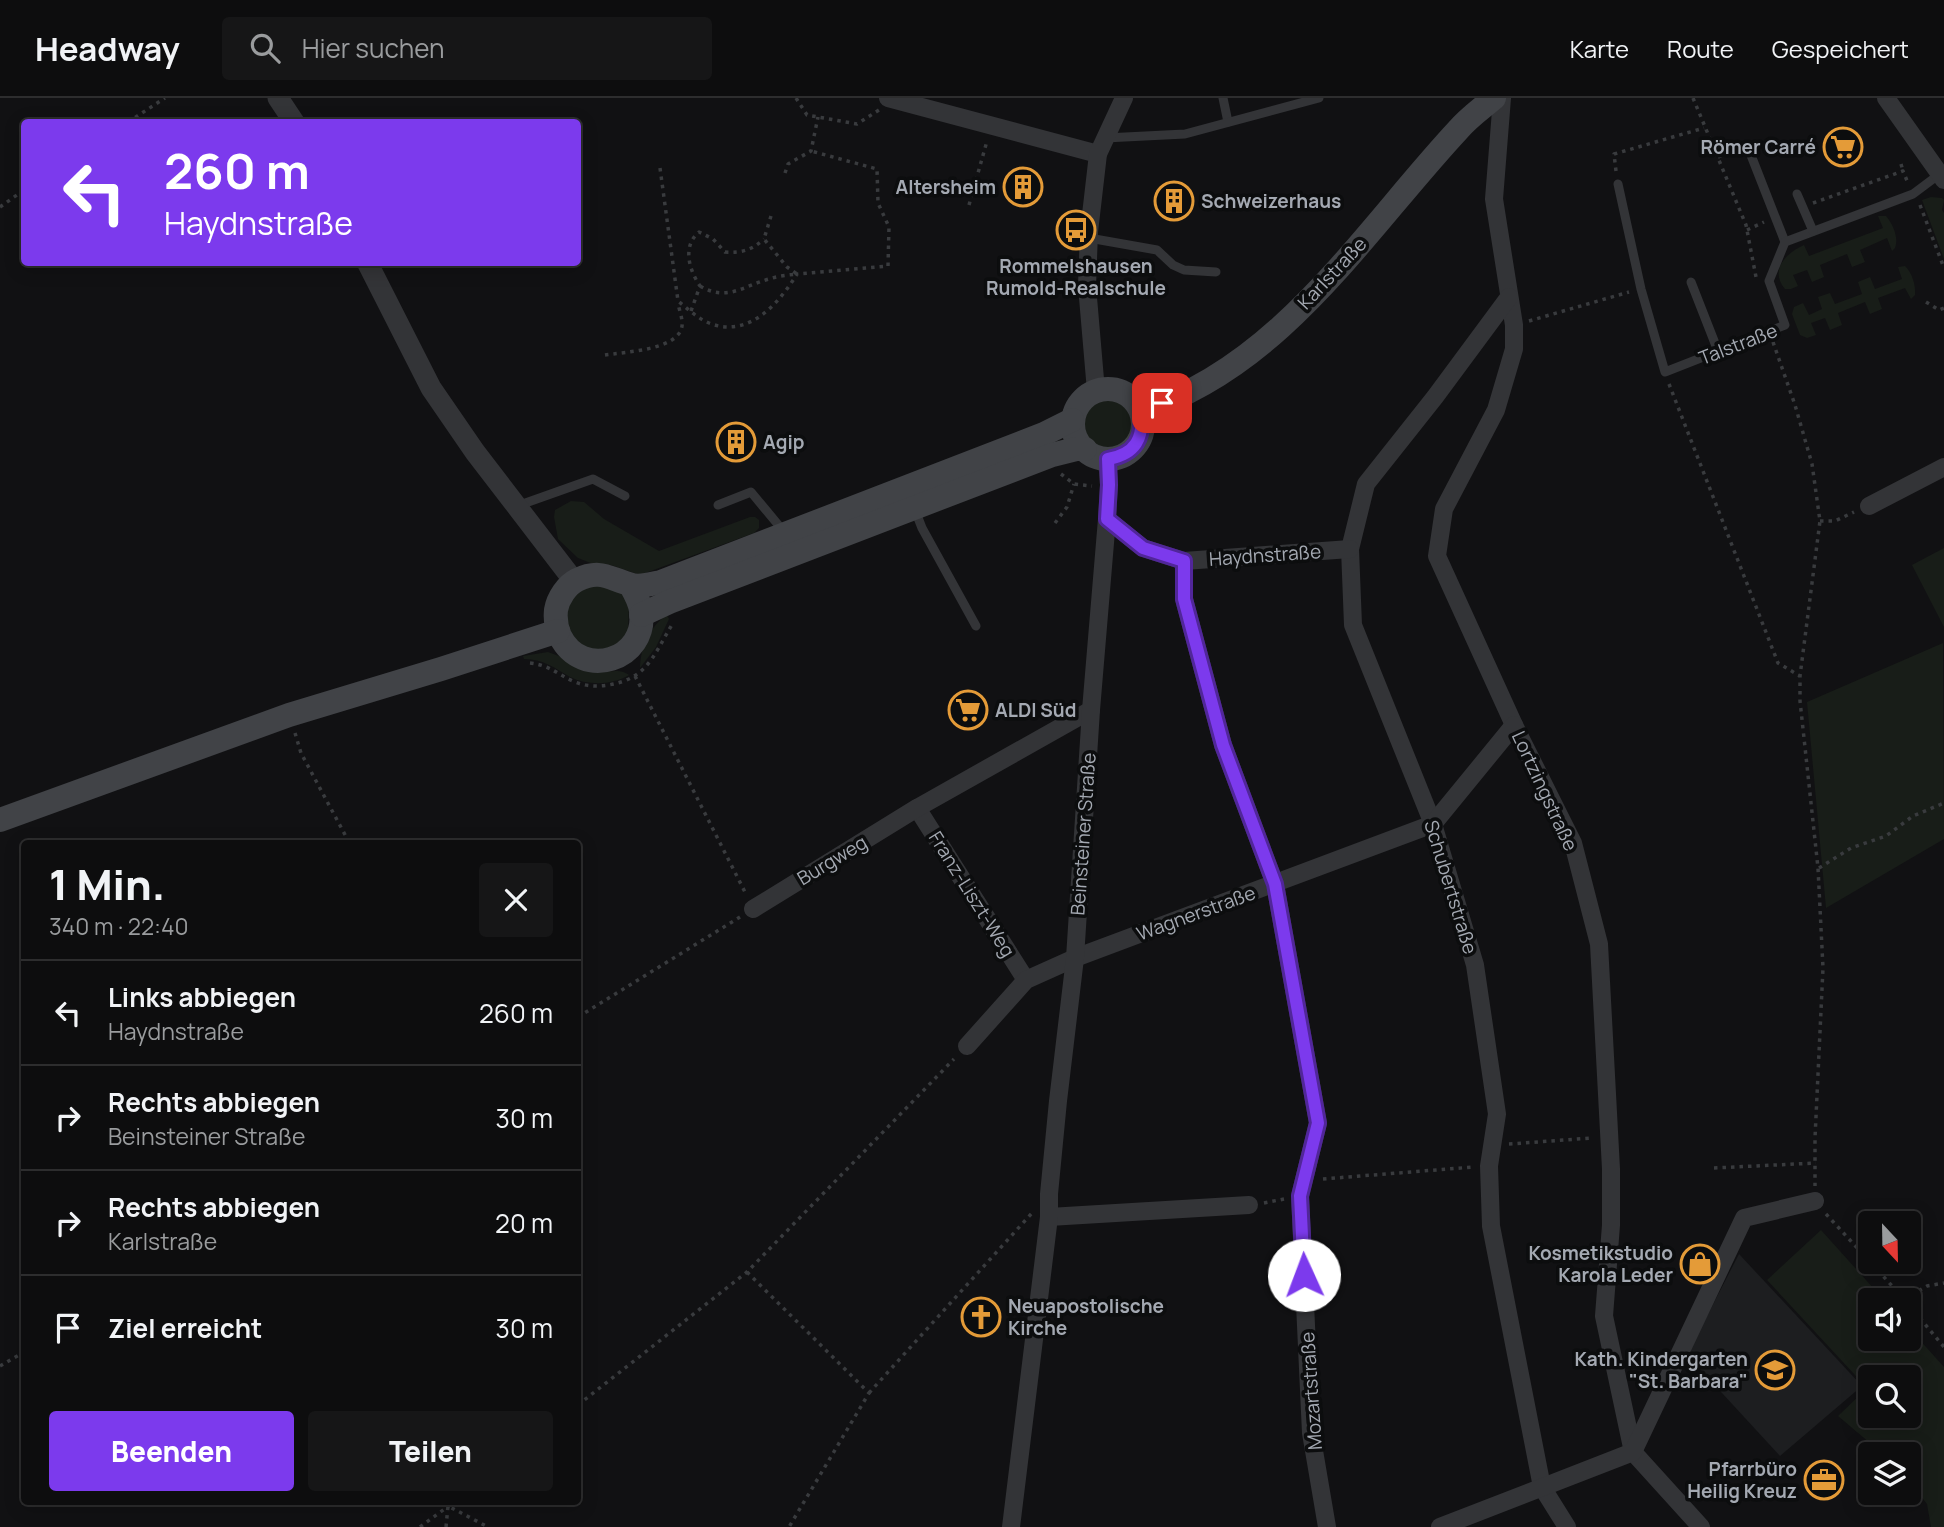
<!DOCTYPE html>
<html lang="de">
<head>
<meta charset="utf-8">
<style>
	:root { --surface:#0d0d0e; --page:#161617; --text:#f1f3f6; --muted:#9a9c9e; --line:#2d2d2e; --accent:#7c3aed }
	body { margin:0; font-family:Manrope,sans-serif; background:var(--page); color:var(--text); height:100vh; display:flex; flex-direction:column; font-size:26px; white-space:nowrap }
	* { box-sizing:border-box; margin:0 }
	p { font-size:23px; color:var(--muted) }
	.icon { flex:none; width:38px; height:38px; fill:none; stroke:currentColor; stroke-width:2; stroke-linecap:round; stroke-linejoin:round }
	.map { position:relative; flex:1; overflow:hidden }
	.sheet { position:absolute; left:21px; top:742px; width:560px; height:665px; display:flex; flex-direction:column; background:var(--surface); border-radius:7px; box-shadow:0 4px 18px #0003,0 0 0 2px var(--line) }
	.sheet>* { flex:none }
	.guide { position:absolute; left:21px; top:21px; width:560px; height:147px; border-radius:7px; box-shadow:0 4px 18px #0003,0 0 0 2px var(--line); background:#7c3aed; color:#fff; overflow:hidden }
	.needle { width:46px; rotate:158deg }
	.controls { position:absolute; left:1858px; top:1113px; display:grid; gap:14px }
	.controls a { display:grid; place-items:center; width:63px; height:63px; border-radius:7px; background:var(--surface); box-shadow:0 4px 18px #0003,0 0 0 2px var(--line); font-size:35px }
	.pin { position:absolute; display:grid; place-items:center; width:60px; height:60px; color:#fff; margin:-30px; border-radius:14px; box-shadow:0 4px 10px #0006 }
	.me { position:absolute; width:77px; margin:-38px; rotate:358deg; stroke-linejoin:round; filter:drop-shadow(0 0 5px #0008) }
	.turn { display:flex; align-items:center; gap:24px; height:147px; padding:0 28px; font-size:32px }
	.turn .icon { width:91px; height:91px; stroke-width:2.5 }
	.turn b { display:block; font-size:49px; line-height:60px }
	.round { display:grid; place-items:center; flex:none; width:74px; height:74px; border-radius:7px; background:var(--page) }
	.headline { display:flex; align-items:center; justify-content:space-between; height:119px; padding:0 28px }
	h1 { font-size:42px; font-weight:800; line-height:52px }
	.action { display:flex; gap:14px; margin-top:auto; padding:14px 28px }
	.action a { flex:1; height:80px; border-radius:7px; background:var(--accent); color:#fff; font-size:28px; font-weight:800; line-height:80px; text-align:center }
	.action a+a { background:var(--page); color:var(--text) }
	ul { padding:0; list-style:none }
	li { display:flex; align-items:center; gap:21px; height:105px; padding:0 28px; border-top:2px solid var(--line) }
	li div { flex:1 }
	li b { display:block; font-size:26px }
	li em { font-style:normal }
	header { display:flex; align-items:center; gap:42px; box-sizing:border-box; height:98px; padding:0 35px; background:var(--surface); border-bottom:2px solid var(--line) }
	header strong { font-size:33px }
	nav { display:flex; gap:38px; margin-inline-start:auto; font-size:24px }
	.search { width:490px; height:63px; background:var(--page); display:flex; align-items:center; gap:18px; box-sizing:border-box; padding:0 24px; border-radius:7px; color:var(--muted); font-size:26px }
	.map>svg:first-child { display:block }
	.built { fill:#1d1e20 }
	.green { fill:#181d18; fill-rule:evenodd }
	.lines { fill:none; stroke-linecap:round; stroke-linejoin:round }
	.path { stroke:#393b3e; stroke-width:3.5; stroke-dasharray:3.5 5; stroke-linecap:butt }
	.service { stroke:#333437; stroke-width:9 }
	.minor { stroke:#333437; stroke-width:18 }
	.tertiary { stroke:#333437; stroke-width:21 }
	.secondary { stroke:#414347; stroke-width:24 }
	.route-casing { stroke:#51269a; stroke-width:18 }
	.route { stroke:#7c3aed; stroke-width:12 }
	.labels { text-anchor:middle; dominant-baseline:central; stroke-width:7; stroke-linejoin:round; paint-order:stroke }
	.poi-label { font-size:19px; font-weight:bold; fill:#a4a9b2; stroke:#0c0d0e; text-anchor:end }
	.street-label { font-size:19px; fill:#a4a9b2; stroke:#0c0d0e }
</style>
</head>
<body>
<header>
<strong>Headway</strong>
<div class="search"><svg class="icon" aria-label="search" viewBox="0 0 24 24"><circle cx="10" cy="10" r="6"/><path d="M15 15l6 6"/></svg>Hier suchen</div>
<nav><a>Karte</a><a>Route</a><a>Gespeichert</a></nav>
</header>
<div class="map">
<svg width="1944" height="1429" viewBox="0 0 1944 1429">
	<rect width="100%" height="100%" fill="#111113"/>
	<path class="built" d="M1739 1156 1862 1288 1780 1358 1687 1257Z"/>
	<g class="green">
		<path d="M1931 99 1942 100 1944 102 1942 112 1944 115V161L1922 102Z"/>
		<path d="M1878 118H1886C1893 126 1899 140 1895 150L1892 153 1887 140 1860 152 1865 164 1852 169 1847 156 1820 167 1824 179 1812 184 1807 172 1793 177 1798 188 1791 191H1785C1769 172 1786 155 1804 147L1809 158 1883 130Z"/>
		<path d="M1905 168C1912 175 1916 187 1915 197L1911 201 1905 190 1878 200 1882 211 1870 216 1865 204 1838 215 1842 227 1830 232 1825 220 1811 225 1816 237 1807 240 1800 237 1792 216 1794 209 1803 205 1809 217 1822 211 1818 199 1830 195 1835 206 1862 196 1858 184 1870 179 1875 191 1902 181 1898 169Z"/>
		<circle cx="1108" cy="326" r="24"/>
		<path d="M571 403 584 404 604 421 659 453 750 419H755L759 422V430L754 435 640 477 611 467 593 466 578 460 558 441 554 419 555 412Z"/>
		<path d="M1944 450V529L1912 467Z"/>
		<path d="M613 487 629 503 628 536 611 551 588 553 569 539 565 506 580 489Z"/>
		<path d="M667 517 669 521 656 549 640 570C640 550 650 528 667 517Z"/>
		<path d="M1943 545 1944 741 1826 810 1807 604Z"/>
		<path d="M548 554C566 560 583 570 602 573 614 575 618 570 629 577 613 587 588 588 570 579 555 570 543 561 524 561L523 558Z"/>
		<path d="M1821 1132 1884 1202H1871V1241H1909V1230L1944 1269V1429H1931L1927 1406 1909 1383V1356H1883L1838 1318 1867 1290 1767 1182ZM1871 1279H1909V1318H1871Z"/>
	</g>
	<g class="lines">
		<g class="path">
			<path d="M796 0 807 17 857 26 879 12"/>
			<path d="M1693 0 1746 127 1756 179"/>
			<path d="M128 24 165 0"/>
			<path d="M1718 59 1736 52"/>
			<path d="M1901 66 1903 73"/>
			<path d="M660 70 678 203C688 211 697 220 709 225 749 241 779 205 797 176L888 168 889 129 878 105 877 71 811 53"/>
			<path d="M1616 73 1614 56 1704 30"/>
			<path d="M785 75 788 66 811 53 818 19"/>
			<path d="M1813 105 1903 73 1908 85"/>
			<path d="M969 107 987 43"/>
			<path d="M1920 107 1944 170"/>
			<path d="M0 109 24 92"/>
			<path d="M1747 132 1764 124"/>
			<path d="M700 188C727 204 743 188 769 181 778 178 788 177 797 176L787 169 764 141 771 118"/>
			<path d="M1926 204 1939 212 1944 210"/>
			<path d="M691 213 700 188C689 172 682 148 699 134L713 141 725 154C742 155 752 152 764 141"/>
			<path d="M1529 223 1629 194"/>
			<path d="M1773 244 1795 307 1812 366 1820 423 1800 578V603L1818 770 1823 870 1815 1040V1088"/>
			<path d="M605 257C624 254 679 252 682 228 683 221 679 212 678 205"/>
			<path d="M1669 286 1778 565 1800 578"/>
			<path d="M1061 376 1074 386 1092 388"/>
			<path d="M1820 423H1835L1854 414"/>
			<path d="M1055 425 1067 409 1074 386"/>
			<path d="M530 565C550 567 558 577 575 584 585 588 597 589 608 587 648 581 654 556 673 525"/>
			<path d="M635 578 746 796"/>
			<path d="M295 635 301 655 350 746"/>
			<path d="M1819 770 1851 750 1886 738 1913 718 1944 705"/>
			<path d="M578 919 740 819"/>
			<path d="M1509 1046 1592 1040"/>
			<path d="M1714 1070 1816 1065"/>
			<path d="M1323 1081 1473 1069"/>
			<path d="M1264 1105 1284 1101"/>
			<path d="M1826 1116 1905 1202"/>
			<path d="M747 1174 869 1295 789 1429"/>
			<path d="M1904 1201 1927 1188 1944 1185"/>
			<path d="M1909 1207 1944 1249"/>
			<path d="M0 1268 24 1254"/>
			<path d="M869 1295 1032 1115"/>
			<path d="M578 1307 747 1174 954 961"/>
			<path d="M446 1404 448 1408 488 1429"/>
			<path d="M420 1429 454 1404"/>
			<path d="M446 1429 448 1408"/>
		</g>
		<g class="service">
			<path d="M1223 0 1228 24"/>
			<path d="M1105 40 1185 36 1319 0"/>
			<path d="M1747 47 1785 144"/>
			<path d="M1618 86 1641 191 1665 274 1785 227 1769 183 1785 144 1913 96 1941 75"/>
			<path d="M1797 96 1813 133"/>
			<path d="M1089 140 1157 152 1173 167 1184 172 1216 174"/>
			<path d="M1691 184 1718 253"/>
			<path d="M718 407 751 394 785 435"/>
			<path d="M517 408 593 381 625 398"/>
			<path d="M915 412 922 430 976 528"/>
		</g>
		<g class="minor">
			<path d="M888 0 1098 56"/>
			<path d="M1502 0 1494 101 1514 227V251L1496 312 1444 411 1437 458 1514 627 1573 745 1599 846 1611 1071V1127L1604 1218 1633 1354 1701 1429"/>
			<path d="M1886 0 1944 82"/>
			<path d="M1509 199 1435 299 1366 386 1350 451 1353 527 1433 726 1475 867 1497 1016 1489 1068 1491 1128 1542 1389 1567 1429"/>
			<path d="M1096 293 1087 188 1089 134 1098 56 1124 0"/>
			<path d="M1869 408 1944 369"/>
			<path d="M1107 421 1143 450 1184 463 1350 451"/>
			<path d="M1184 463V501L1223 647 1275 786 1318 1025 1300 1098 1311 1335 1327 1429"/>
			<path d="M917 710 1026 882"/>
			<path d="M753 811 917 710 1091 612"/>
			<path d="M967 948 1026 882 1075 860 1433 726 1514 627"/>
			<path d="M1049 1119 1249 1107"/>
			<path d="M1011 1429 1049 1119V1096L1058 1003 1075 860 1091 612 1107 421 1109 387 1107 361"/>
			<path d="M1440 1429 1633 1354 1744 1120 1815 1103"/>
		</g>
		<g class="tertiary">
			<path d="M278 0 294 24"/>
			<path d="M367 164 431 290 475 354 574 483"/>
		</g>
		<g class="secondary">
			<circle cx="1108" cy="326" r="35"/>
			<path d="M1141 313C1280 270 1364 133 1458 32 1468 20 1482 10 1494 0"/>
			<path d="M631 488C635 495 640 504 641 513 648 562 582 583 560 538 556 529 555 521 556 512 558 500 567 487 577 482 600 471 608 480 629 486 638 490 651 486 661 484L1044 336 1072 322"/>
			<path d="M641 517 669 504 1052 357 1076 351H1085"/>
			<path d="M0 722 289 617 441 571 558 533"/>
		</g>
	</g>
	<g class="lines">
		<defs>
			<path id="route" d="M1162 305 1141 313C1144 340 1136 356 1108 361L1109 387 1107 421 1143 450 1184 463V501L1223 647 1275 786 1318 1025 1300 1098 1304 1177"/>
		</defs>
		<use href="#route" class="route-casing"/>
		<use href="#route" class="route"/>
	</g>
	<defs>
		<symbol id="supermarket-ring" viewBox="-11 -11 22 22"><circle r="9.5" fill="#0c0d0e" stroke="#e49b38" stroke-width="1.5"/><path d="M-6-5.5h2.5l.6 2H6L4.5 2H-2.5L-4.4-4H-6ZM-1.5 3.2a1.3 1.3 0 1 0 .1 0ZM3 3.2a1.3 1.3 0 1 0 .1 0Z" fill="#e49b38"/></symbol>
		<symbol id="building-ring" viewBox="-11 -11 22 22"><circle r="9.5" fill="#0c0d0e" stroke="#e49b38" stroke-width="1.5"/><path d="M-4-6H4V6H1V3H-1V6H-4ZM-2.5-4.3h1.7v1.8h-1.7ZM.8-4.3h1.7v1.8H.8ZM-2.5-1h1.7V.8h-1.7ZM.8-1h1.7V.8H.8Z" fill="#e49b38"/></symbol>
		<symbol id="bus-ring" viewBox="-11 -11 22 22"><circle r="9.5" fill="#0c0d0e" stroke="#e49b38" stroke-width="1.5"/><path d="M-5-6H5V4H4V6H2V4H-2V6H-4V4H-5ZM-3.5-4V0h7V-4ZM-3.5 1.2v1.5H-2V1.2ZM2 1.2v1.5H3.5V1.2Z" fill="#e49b38"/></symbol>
		<symbol id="shop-ring" viewBox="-11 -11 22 22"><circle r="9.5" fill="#0c0d0e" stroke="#e49b38" stroke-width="1.5"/><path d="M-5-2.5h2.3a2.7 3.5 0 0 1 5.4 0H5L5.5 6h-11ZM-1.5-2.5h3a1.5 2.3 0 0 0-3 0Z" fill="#e49b38"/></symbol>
		<symbol id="church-ring" viewBox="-11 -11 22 22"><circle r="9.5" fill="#0c0d0e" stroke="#e49b38" stroke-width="1.5"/><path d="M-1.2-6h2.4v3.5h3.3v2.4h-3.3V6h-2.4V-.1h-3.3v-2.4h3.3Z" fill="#e49b38"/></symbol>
		<symbol id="school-ring" viewBox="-11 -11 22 22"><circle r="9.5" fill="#0c0d0e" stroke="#e49b38" stroke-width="1.5"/><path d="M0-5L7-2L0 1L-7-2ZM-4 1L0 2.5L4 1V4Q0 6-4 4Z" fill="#e49b38"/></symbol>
		<symbol id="office-ring" viewBox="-11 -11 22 22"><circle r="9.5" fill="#0c0d0e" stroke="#e49b38" stroke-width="1.5"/><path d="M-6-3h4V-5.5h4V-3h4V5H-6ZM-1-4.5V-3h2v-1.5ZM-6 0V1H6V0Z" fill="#e49b38"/></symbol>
	</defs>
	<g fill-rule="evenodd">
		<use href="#supermarket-ring" x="1821" y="27" width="44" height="44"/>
		<use href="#building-ring" x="1001" y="67" width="44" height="44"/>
		<use href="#building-ring" x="1152" y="81" width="44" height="44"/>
		<use href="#bus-ring" x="1054" y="110" width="44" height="44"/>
		<use href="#building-ring" x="714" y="322" width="44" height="44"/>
		<use href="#supermarket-ring" x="946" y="590" width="44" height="44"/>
		<use href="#shop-ring" x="1678" y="1144" width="44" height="44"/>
		<use href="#church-ring" x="959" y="1197" width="44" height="44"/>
		<use href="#school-ring" x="1753" y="1250" width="44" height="44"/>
		<use href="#office-ring" x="1802" y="1360" width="44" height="44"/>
	</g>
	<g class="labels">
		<g class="poi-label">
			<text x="1816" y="49">Römer Carré</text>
			<text x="996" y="89">Altersheim</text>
			<text x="1201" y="103" text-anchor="start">Schweizerhaus</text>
			<text x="1076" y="168" text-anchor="middle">Rommelshausen<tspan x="1076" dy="22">Rumold-Realschule</tspan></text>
			<text x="763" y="344" text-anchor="start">Agip</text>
			<text x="995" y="612" text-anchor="start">ALDI Süd</text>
			<text x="1673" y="1155">Kosmetikstudio<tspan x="1673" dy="22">Karola Leder</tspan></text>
			<text x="1008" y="1208" text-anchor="start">Neuapostolische<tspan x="1008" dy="22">Kirche</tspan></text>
			<text x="1748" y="1261">Kath. Kindergarten<tspan x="1748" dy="22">"St. Barbara"</tspan></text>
			<text x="1797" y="1371">Pfarrbüro<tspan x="1797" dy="22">Heilig Kreuz</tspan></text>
		</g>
		<g class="street-label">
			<text transform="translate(1332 175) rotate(-47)">Karlstraße</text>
			<text transform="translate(1738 246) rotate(-21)">Talstraße</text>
			<text transform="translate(1265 457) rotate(-4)">Haydnstraße</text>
			<text transform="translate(1545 693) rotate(65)">Lortzingstraße</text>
			<text transform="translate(1083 736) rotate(-86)">Beinsteiner Straße</text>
			<text transform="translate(832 762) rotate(-31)">Burgweg</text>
			<text transform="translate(1451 789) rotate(73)">Schubertstraße</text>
			<text transform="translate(972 796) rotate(58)">Franz-Liszt-Weg</text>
			<text transform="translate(1196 815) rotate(-20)">Wagnerstraße</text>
			<text transform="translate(1311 1293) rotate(-94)">Mozartstraße</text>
		</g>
	</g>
</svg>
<div class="controls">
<a><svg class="needle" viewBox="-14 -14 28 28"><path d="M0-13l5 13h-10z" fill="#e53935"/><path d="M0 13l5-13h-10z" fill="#9a9c9e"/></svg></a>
<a><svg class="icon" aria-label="sound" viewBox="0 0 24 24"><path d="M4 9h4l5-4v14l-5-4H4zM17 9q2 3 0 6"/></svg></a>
<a><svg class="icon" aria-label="search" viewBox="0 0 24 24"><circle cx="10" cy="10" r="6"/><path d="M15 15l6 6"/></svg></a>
<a><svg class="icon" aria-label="layers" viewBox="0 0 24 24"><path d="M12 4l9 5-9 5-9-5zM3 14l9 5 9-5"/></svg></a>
</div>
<div class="pin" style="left:1162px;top:305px;background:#d93025"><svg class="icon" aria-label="arrive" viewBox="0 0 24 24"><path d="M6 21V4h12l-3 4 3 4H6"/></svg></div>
<svg class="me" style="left:1304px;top:1177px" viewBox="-20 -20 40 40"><circle r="19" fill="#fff"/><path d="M0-13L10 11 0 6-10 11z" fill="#7c3aed"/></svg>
<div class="guide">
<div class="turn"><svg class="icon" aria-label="left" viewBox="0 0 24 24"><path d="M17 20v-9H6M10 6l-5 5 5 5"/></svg><div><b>260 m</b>Haydnstraße</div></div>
</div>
<section class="sheet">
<div class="headline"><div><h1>1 Min.</h1><p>340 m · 22:40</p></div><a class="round"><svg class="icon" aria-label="close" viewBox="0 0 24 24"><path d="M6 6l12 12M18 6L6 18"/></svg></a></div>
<ul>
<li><svg class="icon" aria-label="left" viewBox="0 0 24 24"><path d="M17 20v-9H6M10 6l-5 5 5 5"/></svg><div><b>Links abbiegen</b><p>Haydnstraße</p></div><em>260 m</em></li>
<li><svg class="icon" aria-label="right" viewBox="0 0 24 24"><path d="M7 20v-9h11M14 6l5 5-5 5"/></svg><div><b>Rechts abbiegen</b><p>Beinsteiner Straße</p></div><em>30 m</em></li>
<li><svg class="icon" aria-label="right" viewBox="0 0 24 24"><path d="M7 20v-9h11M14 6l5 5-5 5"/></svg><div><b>Rechts abbiegen</b><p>Karlstraße</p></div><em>20 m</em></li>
<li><svg class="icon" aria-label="arrive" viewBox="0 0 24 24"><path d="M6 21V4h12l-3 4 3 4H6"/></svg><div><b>Ziel erreicht</b></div><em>30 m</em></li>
</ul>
<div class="action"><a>Beenden</a><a>Teilen</a></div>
</section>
</div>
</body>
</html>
